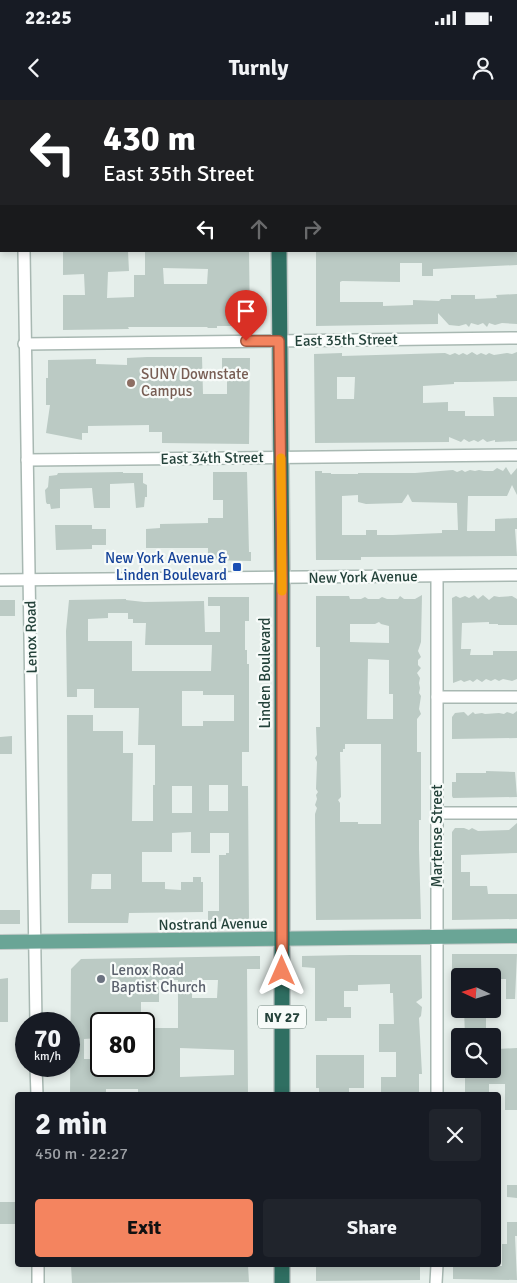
<!DOCTYPE html>
<html lang="en">
<head>
<meta charset="utf-8">
<style>
	:root { --surface:#171b24; --page:#20242c; --text:#f1f3f6; --muted:#9ea1a6; --accent:#f4845f }
	body { margin:0; font-family:Signika,sans-serif; background:var(--page); color:var(--text); height:100vh; display:flex; flex-direction:column; font-size:19px; white-space:nowrap }
	* { box-sizing:border-box; margin:0 }
	p { font-size:16px; color:var(--muted) }
	.icon { flex:none; width:28px; height:28px; fill:none; stroke:currentColor; stroke-width:2; stroke-linecap:round; stroke-linejoin:round }
	.map { position:relative; flex:1; overflow:hidden }
	.side { position:absolute; left:15px; top:992px; width:486px; height:175px; display:flex; flex-direction:column; background:var(--surface); border-radius:5px; box-shadow:0 2px 8px #0003 }
	.side>* { flex:none }
	.hud { position:absolute; left:0px; top:0px; width:518px; height:152px; box-shadow:0 2px 8px #0003; background:#202124; color:#fff; overflow:hidden }
	.needle { width:32px; rotate:274deg }
	.controls { position:absolute; left:451px; top:868px; display:grid; gap:10px }
	.controls a { display:grid; place-items:center; width:50px; height:50px; border-radius:5px; background:var(--surface); box-shadow:0 2px 8px #0003; font-size:25px }
	.speed { position:absolute; left:15px; top:912px; display:flex; gap:10px; font-size:25px; font-weight:700; text-align:center }
	.speed>* { display:grid; place-content:center; width:65px; height:65px; border-radius:50%; background:var(--surface); box-shadow:0 2px 8px #0003; line-height:1 }
	.speed small { font-size:12px; font-weight:400 }
	.speed .limit { border:2px solid #111; border-radius:8px; background:#fff; color:#111 }
	.pin { position:absolute; display:grid; place-items:center; width:42px; height:42px; color:#fff; margin:-51px -21px; border-radius:50% 50% 50% 0; rotate:-45deg; box-shadow:0 0 5px #0007 }
	.pin .icon { rotate:45deg }
	.me { position:absolute; width:55px; margin:-28px; rotate:0deg; stroke-linejoin:round; filter:drop-shadow(0 0 4px #0008) }
	.turn { display:flex; align-items:center; gap:18px; height:105px; padding:0 20px; font-size:22px }
	.turn .icon { width:65px; height:65px; stroke-width:2.5 }
	.turn b { display:block; font-size:35px; line-height:42px }
	.lanes { display:flex; align-items:center; height:48px; padding:0 20px; background:#0003; justify-content:center; gap:25px; direction:ltr }
	.lanes .off { opacity:.35 }
	.round { display:grid; place-items:center; flex:none; width:52px; height:52px; border-radius:5px; background:var(--page) }
	.head { display:flex; align-items:center; justify-content:space-between; height:85px; padding:0 20px }
	h1 { font-size:30px; font-weight:700; line-height:38px }
	.button { display:flex; gap:10px; margin-top:auto; padding:10px 20px }
	.button a { flex:1; height:58px; border-radius:5px; background:var(--accent); color:#111; font-size:20px; font-weight:700; line-height:58px; text-align:center }
	.button a+a { background:var(--page); color:var(--text) }
	.status { display:flex; justify-content:space-between; align-items:center; height:35px; padding:0 25px; background:var(--surface); direction:ltr }
	.status svg { height:14px; fill:currentColor }
	header { display:flex; justify-content:space-between; align-items:center; height:65px; padding:0 20px; background:var(--surface); font-size:22px; font-weight:700 }
	.map>svg:first-child { display:block }
	.building { fill:#bbcac4; fill-rule:evenodd }
	.lines { fill:none; stroke-linecap:round; stroke-linejoin:round }
	.minor-casing { stroke:#a8b8b2; stroke-width:14 }
	.major-casing { stroke:#c2cac8; stroke-width:16 }
	.highway-casing { stroke:#c2cac8; stroke-width:18 }
	.minor { stroke:#fff; stroke-width:11 }
	.major { stroke:#6aa596; stroke-width:14 }
	.highway { stroke:#2f6f62; stroke-width:15 }
	.route-casing { stroke:#9f563e; stroke-width:12 }
	.route { stroke:#f4845f; stroke-width:9 }
	.slow { stroke:#f59e0b; stroke-width:9 }
	.education-dot { fill:#8d6e63; stroke:#f7fbf9; stroke-width:2 }
	.transit-dot { fill:#1a4fb4; stroke:#f7fbf9; stroke-width:2 }
	.worship-dot { fill:#6b7280; stroke:#f7fbf9; stroke-width:2 }
	.labels { text-anchor:middle; dominant-baseline:central; stroke-width:4.5; stroke-linejoin:round; paint-order:stroke }
	.shield { fill:#f7fbf9; stroke:#637a73; stroke-width:1 }
	.shield-label { font-size:14px; font-weight:bold; fill:#24423a }
	.street-label { font-size:15px; fill:#24423a; stroke:#f7fbf9 }
	.education-label { font-size:15px; fill:#785e54; stroke:#f7fbf9; text-anchor:start }
	.transit-label { font-size:15px; fill:#164399; stroke:#f7fbf9; text-anchor:end }
	.worship-label { font-size:15px; fill:#5b616d; stroke:#f7fbf9; text-anchor:start }
</style>
</head>
<body>
<div class="status"><b>22:25</b><svg viewBox="0 0 49 12"><path d="M0 12V9h3v3zM5 12V6h3v6zM10 12V3h3v9zM15 12V0h3v12zM26 1h20v11H26zM47 4h2v5h-2z"/></svg></div>
<header><svg class="icon" aria-label="back" viewBox="0 0 24 24"><path d="M15 5l-7 7 7 7"/></svg>Turnly<svg class="icon" aria-label="person" viewBox="0 0 24 24"><circle cx="12" cy="8" r="4"/><path d="M4 21q1-7 8-7t8 7"/></svg></header>
<div class="map">
<svg width="517" height="1183" viewBox="0 0 517 1183">
	<rect width="100%" height="100%" fill="#e6efeb"/>
	<g class="building">
		<path d="M63 151H128L129 171 108 172 107 198 134 197V175H145V151H249L250 226H217V228H207L208 227H128L129 229 63 230V195H85L84 174 63 175ZM163 168 208 169 207 184H164Z"/>
		<path d="M316 151H517V165L433 169V176H422V163H400V182L342 181 340 182V202H383V206L413 205V200L439 201 441 199H451V195H475V199L497 198 496 195 517 194V224L502 223 495 225 489 223 487 227 483 223 478 225 471 223 469 227 466 224 459 226 449 225 438 213V224L316 226Z"/>
		<path d="M472 252 477 255 481 253 486 255 489 253 494 255 507 253 512 254 517 252V281L466 282H454V284L423 286V303L448 302V311H465V316H494L493 297H517V341L495 342V340L487 342 483 339 478 342 474 340 469 342 464 339 461 342 449 337V342L315 343 314 254 342 253V256L445 253 450 255 455 253 459 255 463 253 467 255ZM337 277H355L354 299H337Z"/>
		<path d="M147 257H202L203 294H227V271H222V258H250L249 344 162 343V332H149V325L88 326V333H82V340L46 333 50 305H46V278H48V260L96 259V264L127 265V258Z"/>
		<path d="M506 367 511 375 517 368V395L512 385 507 396H468L467 431H495V419L517 418V429H515L517 456 361 457V460H316L315 371H322V373H331V374H358V373H415L453 370 457 372 462 370 465 372 470 370 475 371 479 370 484 371H493L497 368 503 371ZM408 394 412 402 457 403 458 430H442V433L393 435H377V430H366V435H342V396L358 395V402L366 404 402 403Z"/>
		<path d="M123 372V373H143V383L147 385V397H145L144 407 136 408 134 383 110 384V408H94L92 388 60 389V408L51 409 50 404H47L46 402 45 390 48 387 49 376 57 375 58 373Z"/>
		<path d="M213 372H247L249 452H251V461L208 460V448H146V429L160 428V424L208 423V418H223V400H213Z"/>
		<path d="M55 425H92V429H106V445H92V449L56 450Z"/>
		<path d="M422 495 421 542 418 551 421 557 418 560V565L421 568 417 573 420 578 419 583 420 588 419 593 421 596 419 609 421 614 417 619V652H421V720H419V749L421 819 316 820 315 714 317 708 315 705 317 699 316 695 318 692 316 689 317 662 315 658 317 655 316 627H320V547H316V496H349L350 499H361L365 497 368 499H379L382 497 387 499H398L400 496 404 499H415ZM379 522 381 524 389 526V543L350 542V524H375ZM368 559 389 560V594H393V619H367ZM345 644H381V724H358V722H340V703L338 700 341 697 340 652H343V649H345Z"/>
		<path d="M474 495 478 499 483 495 489 500 494 496 499 497 512 496 517 499V525H498V524H489V522L462 523 461 549H471L470 555H493V551H517V579L512 581 503 579 499 581 495 579 491 581 486 579 482 582 477 579 473 582 470 580 464 582 461 580 453 583 452 498 456 496 460 498 465 496 469 498Z"/>
		<path d="M208 497H249V521H245V550H247V564H249V652H242V686H248L249 822 208 821V811H219V755H226V753H229V733H210V753H191V732L172 733V752H142V782H165V789L181 790V782H193V777H201V782H203V812L129 813 128 823H68L67 615H93V631H123V653H133L132 721H153V685H155V645H138L139 608H94V589H77V597H67L66 531 69 500 126 499V500L144 502 204 501 205 532H220V506H208ZM108 513H128V519H133V523H146L145 545H212L211 571H132V541H88V519L108 518ZM182 591H203V595H234V621H203V626H182ZM209 685H228V711H209ZM172 686H192V713H172ZM92 774H111V789H91Z"/>
		<rect x="0" y="500" width="15" height="16"/>
		<path d="M517 611V638L452 639V617L455 613 464 612 468 616 473 612 475 614 482 613 485 614 499 613 504 614 507 612 513 614Z"/>
		<path d="M12 636V654H0V637Z"/>
		<path d="M486 671 515 672 517 697 453 698 452 696V682H456V673H486Z"/>
		<path d="M517 723V753L461 755V772H470V786H487L488 794H517V819L452 820V732L455 728H464L469 730 472 728 478 731 509 730Z"/>
		<rect x="0" y="810" width="20" height="14"/>
		<path d="M452 854H517L515 899H506V879H492V876H460V899L452 895Z"/>
		<path d="M350 855H421L422 898 416 902 422 907 421 916 419 918 422 974H419V995H381V977H396V952H379V924H394L393 893H390V884L358 885V891H344V907H351V918H327V921H315V868L302 867V856Z"/>
		<path d="M260 856V869H247L248 995H138V989H106V995H70L71 869 81 859ZM159 880H178V928H144V968L101 966V959H84V939L101 938V924H141V902H159ZM192 880H218L217 898H192ZM180 948 234 950V975L180 977Z"/>
		<path d="M8 878V922H0V879Z"/>
		<path d="M464 909H486V936H465Z"/>
		<path d="M517 948V1010H505V984H489V994L486 995H465V970L492 969V966H498V949Z"/>
		<path d="M316 955H364V988H349V995H319V988H316Z"/>
		<path d="M507 1085H517V1098L507 1097Z"/>
		<rect x="0" y="1102" width="18" height="22"/>
		<path d="M507 1122H517V1136H515L517 1180 453 1179V1166H502V1144H507Z"/>
		<path d="M71 1165H94V1167H113V1165H248L249 1182 72 1183Z"/>
		<path d="M316 1165H420V1180L316 1181Z"/>
	</g>
	<g class="lines">
		<defs>
			<g id="minor">
				<path d="M24 1V0"/>
				<path d="M151 1 217 0"/>
				<path d="M0 4H1"/>
				<path d="M516 117H517"/>
				<path d="M24 151 36 924"/>
				<path d="M24 244 517 238"/>
				<path d="M27 360 517 355"/>
				<path d="M0 480 517 475"/>
				<path d="M437 597H517"/>
				<path d="M437 713H517"/>
				<path d="M36 966 37 995"/>
				<path d="M437 995V477"/>
				<path d="M38 1165V1183"/>
				<path d="M436 1183 437 1165"/>
			</g>
			<path id="major" d="M0 842 517 836"/>
			<g id="highway">
				<path d="M277 0V1"/>
				<path d="M279 151 282 478V995"/>
				<path d="M282 1183V1165"/>
			</g>
		</defs>
		<use href="#minor" class="minor-casing"/>
		<use href="#major" class="major-casing"/>
		<use href="#highway" class="highway-casing"/>
		<use href="#minor" class="minor"/>
		<use href="#major" class="major"/>
		<use href="#highway" class="highway"/>
	</g>
	<g class="lines">
		<defs>
			<path id="route" d="M246 241H279L282 478V871"/>
		</defs>
		<use href="#route" class="route-casing"/>
		<use href="#route" class="route"/>
		<path class="slow" d="M281 358 282 491"/>
	</g>
	<circle class="education-dot" cx="131" cy="283" r="5"/>
	<rect class="transit-dot" x="232" y="462" width="10" height="10" rx="2.5"/>
	<circle class="worship-dot" cx="101" cy="879" r="5"/>
	<g class="labels">
		<rect class="shield" x="258" y="905.5" width="48" height="23" rx="4"/>
		<g class="shield-label">
			<text x="282" y="917">NY 27</text>
		</g>
		<g class="street-label">
			<text transform="translate(346 240) rotate(-1)">East 35th Street</text>
			<text transform="translate(212 358) rotate(-1)">East 34th Street</text>
			<text transform="translate(363 477) rotate(-1)">New York Avenue</text>
			<text transform="translate(31 537) rotate(-91)">Lenox Road</text>
			<text transform="translate(265 573) rotate(-90)">Linden Boulevard</text>
			<text transform="translate(437 736) rotate(-90)">Martense Street</text>
			<text transform="translate(213 824) rotate(-1)">Nostrand Avenue</text>
		</g>
		<g class="education-label">
			<text x="141" y="274">SUNY Downstate<tspan x="141" dy="17">Campus</tspan></text>
		</g>
		<g class="transit-label">
			<text x="227" y="458">New York Avenue &amp;<tspan x="227" dy="17">Linden Boulevard</tspan></text>
		</g>
		<g class="worship-label">
			<text x="111" y="870">Lenox Road<tspan x="111" dy="17">Baptist Church</tspan></text>
		</g>
	</g>
</svg>
<div class="controls">
<a><svg class="needle" viewBox="-14 -14 28 28"><path d="M0-13l5 13h-10z" fill="#e53935"/><path d="M0 13l5-13h-10z" fill="#9ea1a6"/></svg></a>
<a><svg class="icon" aria-label="search" viewBox="0 0 24 24"><circle cx="10" cy="10" r="6"/><path d="M15 15l6 6"/></svg></a>
</div>
<div class="speed"><div>70<small>km/h</small></div><div class="limit">80</div></div>
<div class="pin" style="left:246px;top:241px;background:#d93025"><svg class="icon" aria-label="arrive" viewBox="0 0 24 24"><path d="M6 21V4h12l-3 4 3 4H6"/></svg></div>
<svg class="me" style="left:282px;top:871px" viewBox="-20 -20 40 40"><path d="M0-17L14 15 0 8-14 15z" fill="#f4845f" stroke="#fff" stroke-width="4"/></svg>
<div class="hud">
<div class="turn"><svg class="icon" aria-label="left" viewBox="0 0 24 24"><path d="M17 20v-9H6M10 6l-5 5 5 5"/></svg><div><b>430 m</b>East 35th Street</div></div>
<div class="lanes"><svg class="icon" aria-label="left" viewBox="0 0 24 24"><path d="M17 20v-9H6M10 6l-5 5 5 5"/></svg><svg class="icon off" aria-label="ahead" viewBox="0 0 24 24"><path d="M12 20V5M6 11l6-6 6 6"/></svg><svg class="icon off" aria-label="right" viewBox="0 0 24 24"><path d="M7 20v-9h11M14 6l5 5-5 5"/></svg></div>
</div>
<section class="side">
<div class="head"><div><h1>2 min</h1><p>450 m · 22:27</p></div><a class="round"><svg class="icon" aria-label="close" viewBox="0 0 24 24"><path d="M6 6l12 12M18 6L6 18"/></svg></a></div>
<div class="button"><a>Exit</a><a>Share</a></div>
</section>
</div>
</body>
</html>
